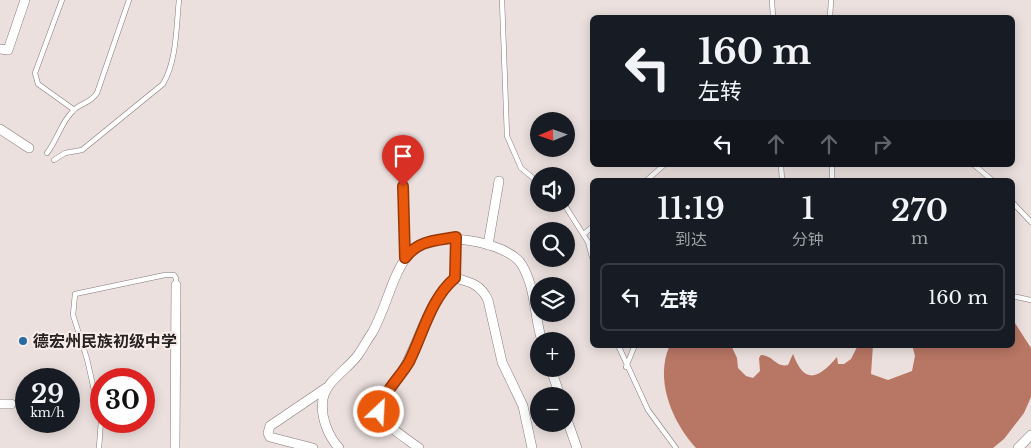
<!DOCTYPE html>
<html lang="zh">
<head>
<meta charset="utf-8">
<style>
	:root { --surface:#171b24; --page:#242831; --text:#f1f3f6; --muted:#9ea1a6; --line:#363941 }
	body { margin:0; font-family:"Libre Baskerville","Noto Sans SC",serif; background:var(--page); color:var(--text); height:100vh; display:flex; flex-direction:column; font-size:19px; white-space:nowrap }
	* { box-sizing:border-box; margin:0 }
	p { font-size:16px; color:var(--muted) }
	.icon { flex:none; width:28px; height:28px; fill:none; stroke:currentColor; stroke-width:2; stroke-linecap:round; stroke-linejoin:round }
	.map { position:relative; flex:1; overflow:hidden }
	.drawer { position:absolute; left:590px; top:178px; width:425px; height:170px; display:flex; flex-direction:column; background:var(--surface); border-radius:8px; box-shadow:0 2px 12px #0003 }
	.drawer>* { flex:none }
	.guide { position:absolute; left:590px; top:15px; width:425px; height:152px; border-radius:8px; box-shadow:0 2px 12px #0003; background:#171b24; color:var(--text); overflow:hidden }
	.needle { width:32px; rotate:268deg }
	.fabs { position:absolute; left:530px; top:112px; display:grid; gap:10px }
	.fabs a { display:grid; place-items:center; width:45px; height:45px; border-radius:50%; background:var(--surface); box-shadow:0 2px 12px #0003; font-size:25px }
	.speed { position:absolute; left:15px; top:368px; display:flex; gap:10px; font-size:25px; font-weight:700; text-align:center }
	.speed>* { display:grid; place-content:center; width:65px; height:65px; border-radius:50%; background:var(--surface); box-shadow:0 2px 12px #0003; line-height:1 }
	.speed small { font-size:12px; font-weight:400 }
	.speed .limit { border:8px solid #d22; background:#fff; color:#111 }
	.pin { position:absolute; display:grid; place-items:center; width:42px; height:42px; color:#fff; margin:-51px -21px; border-radius:50% 50% 50% 0; rotate:-45deg; box-shadow:0 0 5px #0007 }
	.pin .icon { rotate:45deg }
	.me { position:absolute; width:55px; margin:-28px; rotate:25deg; stroke-linejoin:round; filter:drop-shadow(0 0 4px #0008) }
	.turn { display:flex; align-items:center; gap:18px; height:105px; padding:0 25px; font-size:22px }
	.turn .icon { width:65px; height:65px; stroke-width:2.5 }
	.turn b { display:block; font-size:35px; line-height:42px }
	.lanes { display:flex; align-items:center; height:48px; padding:0 25px; background:#0003; justify-content:center; gap:25px; direction:ltr }
	.lanes .off { opacity:.35 }
	.eta { display:flex; justify-content:space-evenly; align-items:center; height:85px; text-align:center }
	.eta b { font-size:30px; font-weight:600; line-height:35px }
	ul { padding:0; list-style:none }
	li { display:flex; align-items:center; gap:15px; height:68px; margin:0 10px 8px; padding:0 15px; border:2px solid var(--line); border-radius:8px }
	li div { flex:1 }
	li b { display:block; font-size:19px }
	li em { font-style:normal }
	.map>svg:first-child { display:block }
	.water { fill:#b87664 }
	.lines { fill:none; stroke-linecap:round; stroke-linejoin:round }
	.service-casing { stroke:#847a78; stroke-width:5.5 }
	.minor-casing { stroke:#847a78; stroke-width:10 }
	.service { stroke:#fff; stroke-width:4.5 }
	.minor { stroke:#fff; stroke-width:9 }
	.route-casing { stroke:#983908; stroke-width:12 }
	.route { stroke:#ea580c; stroke-width:9 }
	.poi-dot { fill:#276ca1; stroke:#f8edea; stroke-width:2 }
	.labels { text-anchor:middle; dominant-baseline:central; stroke-width:4; stroke-linejoin:round; paint-order:stroke }
	.poi-label { font-size:16px; font-weight:bold; fill:#272322; stroke:#f8edea; text-anchor:start }
</style>
</head>
<body>
<div class="map">
<svg width="1031" height="448" viewBox="0 0 1031 448">
	<rect width="100%" height="100%" fill="#ebe0dd"/>
	<path class="water" d="M1013 320 1031 348V397L1024 413 1004 439 993 448H696C672 422 654 379 670 345H731L737 358 738 368 746 376 753 378 760 371 759 358 761 355C773 355 776 368 788 365L793 354C805 386 819 378 837 357L838 364H844L851 359 858 345H873L871 374 888 380 912 371 915 356 912 345H1012Z"/>
	<g class="lines">
		<defs>
			<g id="service">
				<path d="M62 0 35 73 38 84 73 109"/>
				<path d="M502 0 507 136 521 168 539 183"/>
				<path d="M772 0 773 18"/>
				<path d="M830 18 831 0"/>
				<path d="M47 153C57 140 61 123 72 112 79 103 90 104 97 93L129 0"/>
				<path d="M54 160 65 153 82 150 163 84C177 60 176 28 179 0"/>
				<path d="M781 165 782 180"/>
				<path d="M832 165V180"/>
				<path d="M974 165 992 180"/>
				<path d="M647 180 664 165"/>
				<path d="M1012 202 1031 222"/>
				<path d="M564 204 588 242 592 257"/>
				<path d="M584 234 592 227"/>
				<path d="M1012 296 1031 300"/>
				<path d="M618 345 648 410 676 448"/>
				<path d="M626 367 635 345"/>
				<path d="M101 421 87 359 73 315 75 294 165 275H174L176 278V285"/>
				<path d="M99 448 101 421"/>
			</g>
			<g id="minor">
				<path d="M0 49 8 50 25 0"/>
				<path d="M0 129 29 148"/>
				<path d="M403 186 405 259"/>
				<path d="M488 245 499 181"/>
				<path d="M455 278 456 237"/>
				<path d="M551 369 560 396"/>
				<path d="M0 404H11"/>
				<path d="M566 417 577 448"/>
				<path d="M175 448 176 285"/>
				<path d="M313 448 270 437 268 433 270 426 326 388"/>
				<path d="M339 448C328 436 320 416 323 399 326 381 348 369 358 355 363 348 367 340 372 333 387 307 392 273 411 251 429 228 508 241 522 265 536 289 534 316 542 341"/>
				<path d="M419 448C410 441 382 424 380 413 377 400 391 389 397 380 419 348 425 302 455 278 471 282 481 285 488 300L502 362 523 406 532 448"/>
				<path d="M1018 448 1031 435"/>
			</g>
		</defs>
		<use href="#service" class="service-casing"/>
		<use href="#minor" class="minor-casing"/>
		<use href="#service" class="service"/>
		<use href="#minor" class="minor"/>
	</g>
	<g class="lines">
		<defs>
			<path id="route" d="M379 412C383 392 399 379 409 362 423 334 431 298 455 278L456 237C434 241 419 240 405 258L403 186"/>
		</defs>
		<use href="#route" class="route-casing"/>
		<use href="#route" class="route"/>
	</g>
	<circle class="poi-dot" cx="23" cy="341" r="5"/>
	<g class="labels">
		<g class="poi-label">
			<text x="33" y="341">德宏州民族初级中学</text>
		</g>
	</g>
</svg>
<div class="fabs">
<a><svg class="needle" viewBox="-14 -14 28 28"><path d="M0-13l5 13h-10z" fill="#e53935"/><path d="M0 13l5-13h-10z" fill="#9ea1a6"/></svg></a>
<a><svg class="icon" aria-label="sound" viewBox="0 0 24 24"><path d="M4 9h4l5-4v14l-5-4H4zM17 9q2 3 0 6"/></svg></a>
<a><svg class="icon" aria-label="search" viewBox="0 0 24 24"><circle cx="10" cy="10" r="6"/><path d="M15 15l6 6"/></svg></a>
<a><svg class="icon" aria-label="layers" viewBox="0 0 24 24"><path d="M12 4l9 5-9 5-9-5zM3 14l9 5 9-5"/></svg></a>
<a>+</a>
<a>−</a>
</div>
<div class="speed"><div>29<small>km/h</small></div><div class="limit">30</div></div>
<div class="pin" style="left:403px;top:186px;background:#d93025"><svg class="icon" aria-label="arrive" viewBox="0 0 24 24"><path d="M6 21V4h12l-3 4 3 4H6"/></svg></div>
<svg class="me" style="left:379px;top:412px" viewBox="-20 -20 40 40"><circle r="17" fill="#ea580c" stroke="#fff" stroke-width="3"/><path d="M0-11L8 9 0 5-8 9z" fill="#fff"/></svg>
<div class="guide">
<div class="turn"><svg class="icon" aria-label="left" viewBox="0 0 24 24"><path d="M17 20v-9H6M10 6l-5 5 5 5"/></svg><div><b>160 m</b>左转</div></div>
<div class="lanes"><svg class="icon" aria-label="left" viewBox="0 0 24 24"><path d="M17 20v-9H6M10 6l-5 5 5 5"/></svg><svg class="icon off" aria-label="ahead" viewBox="0 0 24 24"><path d="M12 20V5M6 11l6-6 6 6"/></svg><svg class="icon off" aria-label="ahead" viewBox="0 0 24 24"><path d="M12 20V5M6 11l6-6 6 6"/></svg><svg class="icon off" aria-label="right" viewBox="0 0 24 24"><path d="M7 20v-9h11M14 6l5 5-5 5"/></svg></div>
</div>
<section class="drawer">
<div class="eta">
<div><b>11:19</b><p>到达</p></div>
<div><b>1</b><p>分钟</p></div>
<div><b>270</b><p>m</p></div>
</div>
<ul>
<li><svg class="icon" aria-label="left" viewBox="0 0 24 24"><path d="M17 20v-9H6M10 6l-5 5 5 5"/></svg><div><b>左转</b></div><em>160 m</em></li>
</ul>
</section>
</div>
</body>
</html>
